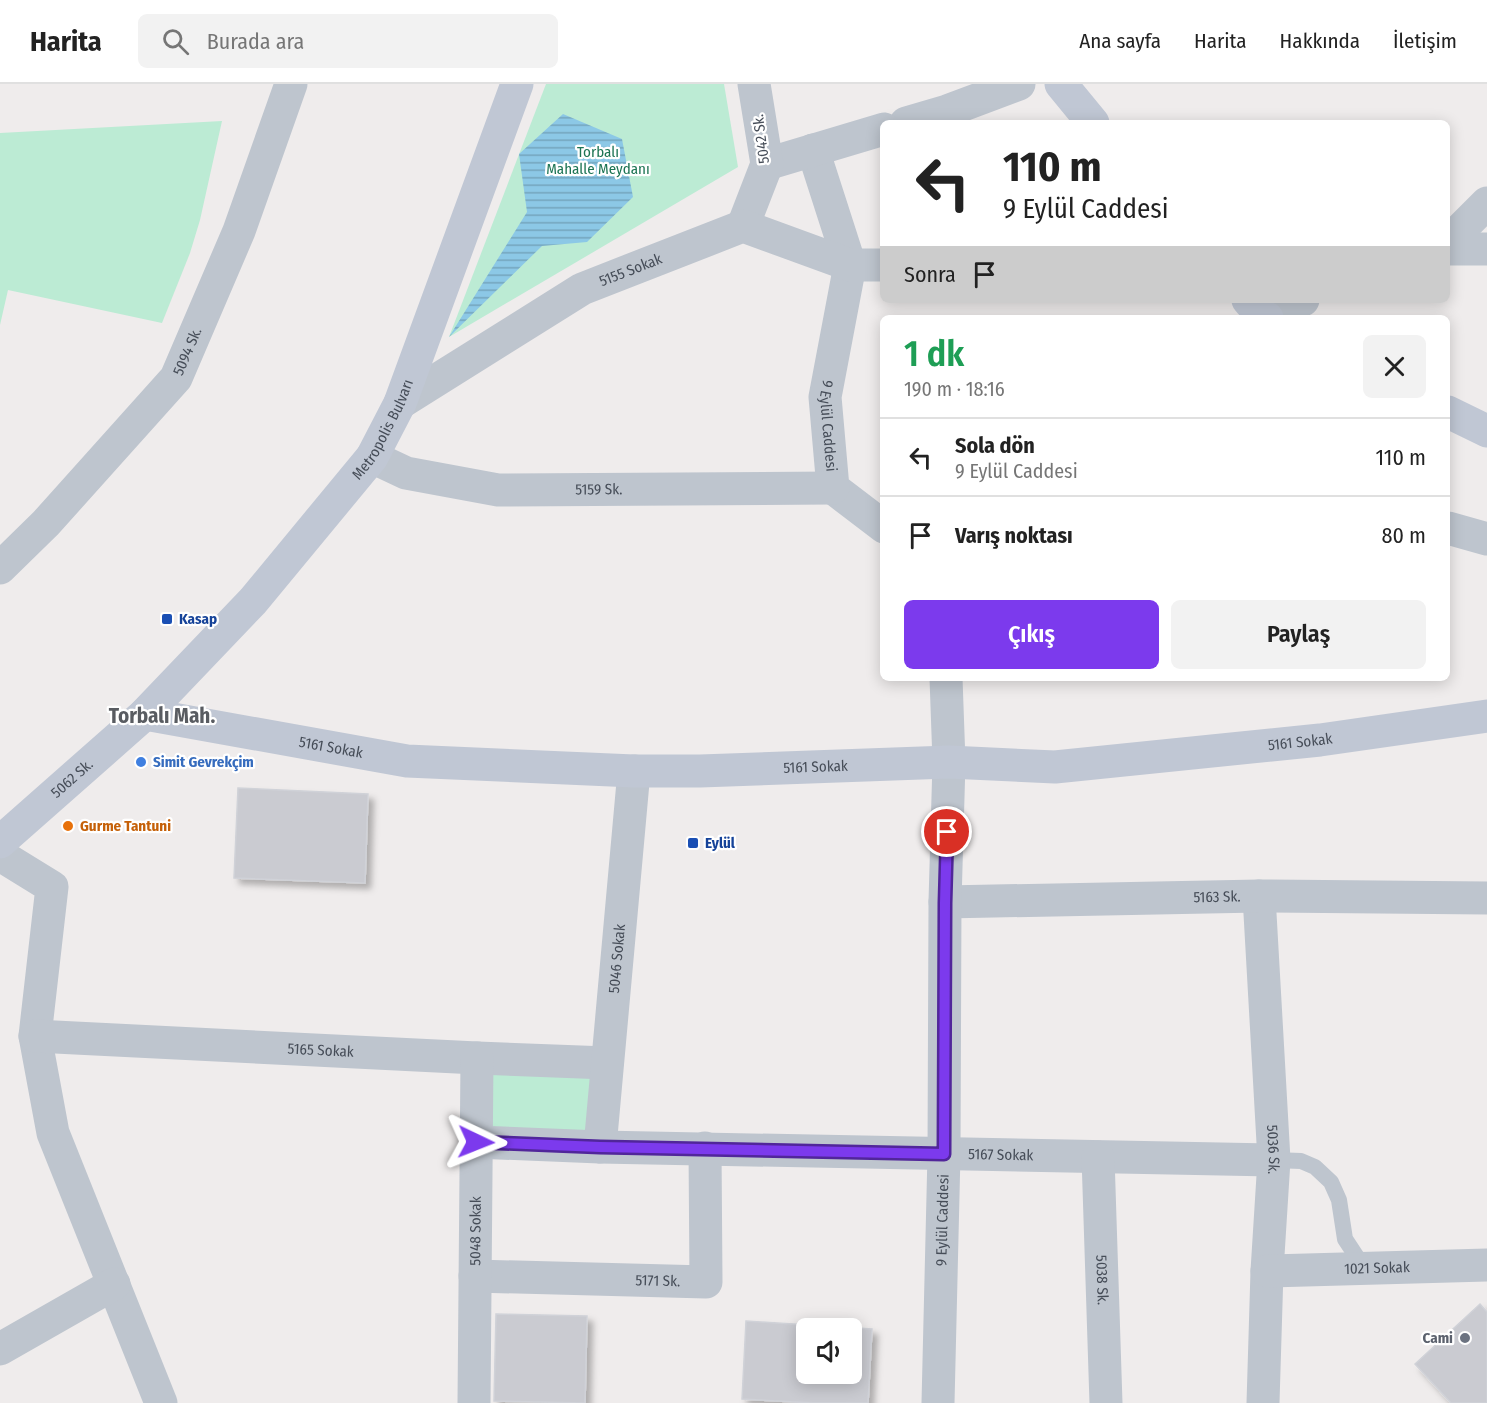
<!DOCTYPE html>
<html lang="tr">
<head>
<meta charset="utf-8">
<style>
	:root { --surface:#fff; --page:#f2f2f2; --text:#222; --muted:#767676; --line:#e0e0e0; --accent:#7c3aed }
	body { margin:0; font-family:"Fira Sans Condensed",sans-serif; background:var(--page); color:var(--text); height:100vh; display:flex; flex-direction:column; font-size:22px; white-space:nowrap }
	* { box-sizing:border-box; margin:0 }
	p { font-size:20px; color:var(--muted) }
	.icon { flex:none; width:33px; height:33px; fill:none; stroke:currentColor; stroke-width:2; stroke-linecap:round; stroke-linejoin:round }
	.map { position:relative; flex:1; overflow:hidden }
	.details { position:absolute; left:880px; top:231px; width:570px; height:366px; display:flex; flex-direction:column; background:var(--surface); border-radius:9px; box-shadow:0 3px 15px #0003 }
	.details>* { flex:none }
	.guide { position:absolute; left:880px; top:36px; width:570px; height:183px; border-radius:9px; box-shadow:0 3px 15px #0003; background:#fff; color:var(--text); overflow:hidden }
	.tools { position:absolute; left:796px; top:1234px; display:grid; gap:12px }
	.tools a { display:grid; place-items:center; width:66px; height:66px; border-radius:9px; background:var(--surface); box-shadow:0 3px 15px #0003; font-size:30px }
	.pin { position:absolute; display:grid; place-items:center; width:51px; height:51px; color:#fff; margin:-26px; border:3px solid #fff; border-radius:50%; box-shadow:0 2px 6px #0007 }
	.me { position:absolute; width:66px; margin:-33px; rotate:92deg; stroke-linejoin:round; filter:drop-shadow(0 0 4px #0008) }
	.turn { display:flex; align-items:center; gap:21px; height:126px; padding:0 24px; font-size:27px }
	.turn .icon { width:78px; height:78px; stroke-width:2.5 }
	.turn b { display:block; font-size:42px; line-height:51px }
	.then { display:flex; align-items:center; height:57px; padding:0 24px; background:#0003; gap:12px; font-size:22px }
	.round { display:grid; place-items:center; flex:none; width:63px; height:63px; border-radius:9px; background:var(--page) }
	.headline { display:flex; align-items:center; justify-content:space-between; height:102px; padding:0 24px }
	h1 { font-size:36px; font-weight:600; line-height:45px; color:#1e9e55 }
	.primary-button { display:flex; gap:12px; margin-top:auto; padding:12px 24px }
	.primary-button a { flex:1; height:69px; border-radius:9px; background:var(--accent); color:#fff; font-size:24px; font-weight:600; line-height:69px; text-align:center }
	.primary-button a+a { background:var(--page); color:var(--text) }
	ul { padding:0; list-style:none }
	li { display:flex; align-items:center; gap:18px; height:78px; padding:0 24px; border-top:2px solid var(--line) }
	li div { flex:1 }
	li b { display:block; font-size:22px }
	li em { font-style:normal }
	header { display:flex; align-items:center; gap:36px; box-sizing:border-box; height:84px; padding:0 30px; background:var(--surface); border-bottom:2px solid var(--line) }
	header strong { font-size:28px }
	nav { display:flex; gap:33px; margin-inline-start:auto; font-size:21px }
	.search { width:420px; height:54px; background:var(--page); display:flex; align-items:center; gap:15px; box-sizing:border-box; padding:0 21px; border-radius:9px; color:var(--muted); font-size:22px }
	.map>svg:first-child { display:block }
	.green { fill:#bcebd4 }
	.water { fill:url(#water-rules) }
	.building { fill:#cacbd1; stroke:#d0d2d8; stroke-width:1.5; fill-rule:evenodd; filter:url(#shadow) }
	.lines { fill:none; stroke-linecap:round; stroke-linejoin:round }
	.lane { stroke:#bec5ce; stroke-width:16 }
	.street { stroke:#bec5ce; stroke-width:33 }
	.secondary { stroke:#c0c7d4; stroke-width:33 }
	.route-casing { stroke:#51269a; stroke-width:15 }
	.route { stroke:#7c3aed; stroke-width:10 }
	.transit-dot { fill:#1a4fb4; stroke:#fff; stroke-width:2 }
	.shop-dot { fill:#3f7fe0; stroke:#fff; stroke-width:2 }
	.food-dot { fill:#e8710a; stroke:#fff; stroke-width:2 }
	.worship-dot { fill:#6b7280; stroke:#fff; stroke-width:2 }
	.labels { text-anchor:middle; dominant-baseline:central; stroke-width:4.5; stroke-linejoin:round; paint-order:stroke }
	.street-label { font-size:15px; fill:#464d58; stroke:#fff }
	.park-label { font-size:15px; fill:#1c7453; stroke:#fff }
	.transit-label { font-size:15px; font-weight:bold; fill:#164399; stroke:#fff; text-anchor:start }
	.shop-label { font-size:15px; font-weight:bold; fill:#366cbe; stroke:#fff; text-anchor:start }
	.food-label { font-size:15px; font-weight:bold; fill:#c56008; stroke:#fff; text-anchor:start }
	.worship-label { font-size:15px; font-weight:bold; fill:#5b616d; stroke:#fff; text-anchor:end }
	.district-label { font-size:21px; font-weight:bold; fill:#595c61; stroke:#fff }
</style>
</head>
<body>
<header>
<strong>Harita</strong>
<div class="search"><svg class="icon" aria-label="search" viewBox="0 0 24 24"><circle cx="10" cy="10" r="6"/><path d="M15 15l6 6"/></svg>Burada ara</div>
<nav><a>Ana sayfa</a><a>Harita</a><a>Hakkında</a><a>İletişim</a></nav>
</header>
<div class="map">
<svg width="1487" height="1319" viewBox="0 0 1487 1319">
	<defs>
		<pattern id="water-rules" width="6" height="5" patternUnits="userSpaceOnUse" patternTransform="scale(1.5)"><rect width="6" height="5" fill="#8cc8e6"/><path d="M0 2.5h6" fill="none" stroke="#74a5bd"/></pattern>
		<filter id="shadow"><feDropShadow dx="5.5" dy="5.5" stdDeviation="3" flood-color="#0004"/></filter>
	</defs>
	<rect width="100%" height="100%" fill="#efecec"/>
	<g class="green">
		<path d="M546 0H724L738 83 449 253Z"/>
		<path d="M222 37 200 136 190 169 162 239 8 206 0 241V49Z"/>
		<path d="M477 974 607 979 600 1063 476 1058Z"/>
	</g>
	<path class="water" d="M563 30 622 55 633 113 587 158 542 162 449 253 527 128 519 70Z"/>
	<g class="building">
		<path d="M238 704 368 710 365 799 234 794Z"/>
		<path d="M1480 1220 1487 1228V1319H1451L1415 1280Z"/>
		<path d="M496 1230 587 1232 585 1319 494 1317Z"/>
		<path d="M746 1237 872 1245 868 1319H813L742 1315ZM807 1245H852V1290H807Z"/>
	</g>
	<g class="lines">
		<path class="lane" d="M1274 1076 1301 1077 1315 1083 1331 1098 1339 1116 1345 1155 1364 1184"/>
		<g class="street">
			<path d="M906 39 947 27 1019 0"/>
			<path id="s1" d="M813 66 850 181 825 313 833 404 884 443"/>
			<path d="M767 80 884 45"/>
			<path d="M743 142 767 80 754 0"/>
			<path d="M1448 158 1487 119"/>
			<path d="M1448 165H1487"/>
			<path d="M1261 231 1303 216"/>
			<path id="s2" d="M400 319 582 205 743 142 850 181H884"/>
			<path id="s3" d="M372 373 406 389 498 406 833 404"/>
			<path d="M1448 444 1487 455"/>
			<path id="s4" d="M0 484 46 439 176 294 239 147 291 0"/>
			<path d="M0 771 52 803 35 952 53 1049 161 1319"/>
			<path id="s5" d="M1259 812 1274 1076 1267 1187 1263 1319"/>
			<path id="s6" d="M945 818 1259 812 1487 814"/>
			<path id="s7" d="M35 952 477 974 607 979"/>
			<path id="s8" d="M476 1058 600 1063 1274 1076"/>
			<path id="s9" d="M600 1063 634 687"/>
			<path id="s10" d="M1098 1073 1106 1319"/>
			<path id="s11" d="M1267 1187 1487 1181"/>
			<path id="s12" d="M475 1192 706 1198 705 1064"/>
			<path d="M0 1265 114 1200"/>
			<path id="s13" d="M474 1319 477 974"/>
			<path id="s14" d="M938 1319 944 1070 945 818 949 678 946 594"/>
		</g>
		<g class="secondary">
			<path d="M1061 0 1093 39"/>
			<path d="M1248 216 1261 231 1267 234"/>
			<path d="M1448 328 1487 347"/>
			<path id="s15" d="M145 630 407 677 634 687H700L949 678 1055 683 1320 656 1487 632"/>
			<path id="s16" d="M0 758 145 630 253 517 372 373 400 319 517 0"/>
		</g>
	</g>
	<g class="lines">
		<defs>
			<path id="route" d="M476 1058 600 1063 944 1070 945 819 947 748"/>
		</defs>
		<use href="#route" class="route-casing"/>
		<use href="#route" class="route"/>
	</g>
	<g class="transit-dot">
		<rect x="161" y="529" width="12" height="12" rx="3"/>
		<rect x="687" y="753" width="12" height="12" rx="3"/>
	</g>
	<circle class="shop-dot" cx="141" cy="678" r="6"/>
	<circle class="food-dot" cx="68" cy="742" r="6"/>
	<circle class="worship-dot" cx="1465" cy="1254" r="6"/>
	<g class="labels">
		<g class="street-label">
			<text transform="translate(761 55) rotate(-97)">5042 Sk.</text>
			<text stroke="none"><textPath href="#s2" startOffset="267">5155 Sokak</textPath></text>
			<text stroke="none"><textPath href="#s4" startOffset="288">5094 Sk.</textPath></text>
			<text stroke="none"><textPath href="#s1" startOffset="284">9 Eylül Caddesi</textPath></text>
			<text stroke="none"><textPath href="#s16" startOffset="566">Metropolis Bulvarı</textPath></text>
			<text stroke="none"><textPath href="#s3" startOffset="232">5159 Sk.</textPath></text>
			<text stroke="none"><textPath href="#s15" startOffset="1161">5161 Sokak</textPath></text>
			<text stroke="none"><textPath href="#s15" startOffset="189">5161 Sokak</textPath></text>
			<text stroke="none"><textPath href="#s15" startOffset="675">5161 Sokak</textPath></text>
			<text stroke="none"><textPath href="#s16" startOffset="96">5062 Sk.</textPath></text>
			<text stroke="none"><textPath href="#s6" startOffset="272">5163 Sk.</textPath></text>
			<text stroke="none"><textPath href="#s9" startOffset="189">5046 Sokak</textPath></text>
			<text stroke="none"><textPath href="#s7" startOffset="286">5165 Sokak</textPath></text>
			<text stroke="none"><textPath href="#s5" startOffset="254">5036 Sk.</textPath></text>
			<text stroke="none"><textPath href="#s8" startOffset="525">5167 Sokak</textPath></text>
			<text stroke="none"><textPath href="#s14" startOffset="183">9 Eylül Caddesi</textPath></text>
			<text stroke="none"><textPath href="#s13" startOffset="172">5048 Sokak</textPath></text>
			<text stroke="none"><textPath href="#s11" startOffset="110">1021 Sokak</textPath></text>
			<text stroke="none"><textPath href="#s10" startOffset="123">5038 Sk.</textPath></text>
			<text stroke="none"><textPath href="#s12" startOffset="183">5171 Sk.</textPath></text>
		</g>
		<g class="park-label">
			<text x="598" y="68">Torbalı<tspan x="598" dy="17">Mahalle Meydanı</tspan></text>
		</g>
		<g class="transit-label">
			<text x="179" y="535">Kasap</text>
			<text x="705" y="759">Eylül</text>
		</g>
		<g class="shop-label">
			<text x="153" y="678">Simit Gevrekçim</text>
		</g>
		<g class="food-label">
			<text x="80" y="742">Gurme Tantuni</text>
		</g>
		<g class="worship-label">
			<text x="1453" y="1254">Cami</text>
		</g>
		<g class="district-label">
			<text x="162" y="632">Torbalı Mah.</text>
		</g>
	</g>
</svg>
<div class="tools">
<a><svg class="icon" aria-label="sound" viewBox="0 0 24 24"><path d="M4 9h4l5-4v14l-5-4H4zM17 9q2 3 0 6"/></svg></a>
</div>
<div class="pin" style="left:947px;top:748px;background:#d93025"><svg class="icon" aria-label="arrive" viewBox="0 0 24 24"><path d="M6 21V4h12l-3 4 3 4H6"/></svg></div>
<svg class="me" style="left:476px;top:1058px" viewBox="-20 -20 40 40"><path d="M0-17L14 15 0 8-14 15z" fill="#7c3aed" stroke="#fff" stroke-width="4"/></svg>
<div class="guide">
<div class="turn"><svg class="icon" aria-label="left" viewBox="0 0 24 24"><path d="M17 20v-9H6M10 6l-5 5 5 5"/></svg><div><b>110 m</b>9 Eylül Caddesi</div></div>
<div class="then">Sonra<svg class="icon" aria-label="arrive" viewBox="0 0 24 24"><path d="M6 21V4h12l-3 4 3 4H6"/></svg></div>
</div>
<section class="details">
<div class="headline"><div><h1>1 dk</h1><p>190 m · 18:16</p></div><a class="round"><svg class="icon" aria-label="close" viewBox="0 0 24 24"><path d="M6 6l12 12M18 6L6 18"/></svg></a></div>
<ul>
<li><svg class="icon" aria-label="left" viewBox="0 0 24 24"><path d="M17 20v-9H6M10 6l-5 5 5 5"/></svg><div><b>Sola dön</b><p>9 Eylül Caddesi</p></div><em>110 m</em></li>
<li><svg class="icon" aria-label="arrive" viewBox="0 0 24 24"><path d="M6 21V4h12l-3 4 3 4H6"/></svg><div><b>Varış noktası</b></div><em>80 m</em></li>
</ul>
<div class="primary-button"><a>Çıkış</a><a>Paylaş</a></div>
</section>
</div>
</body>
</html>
